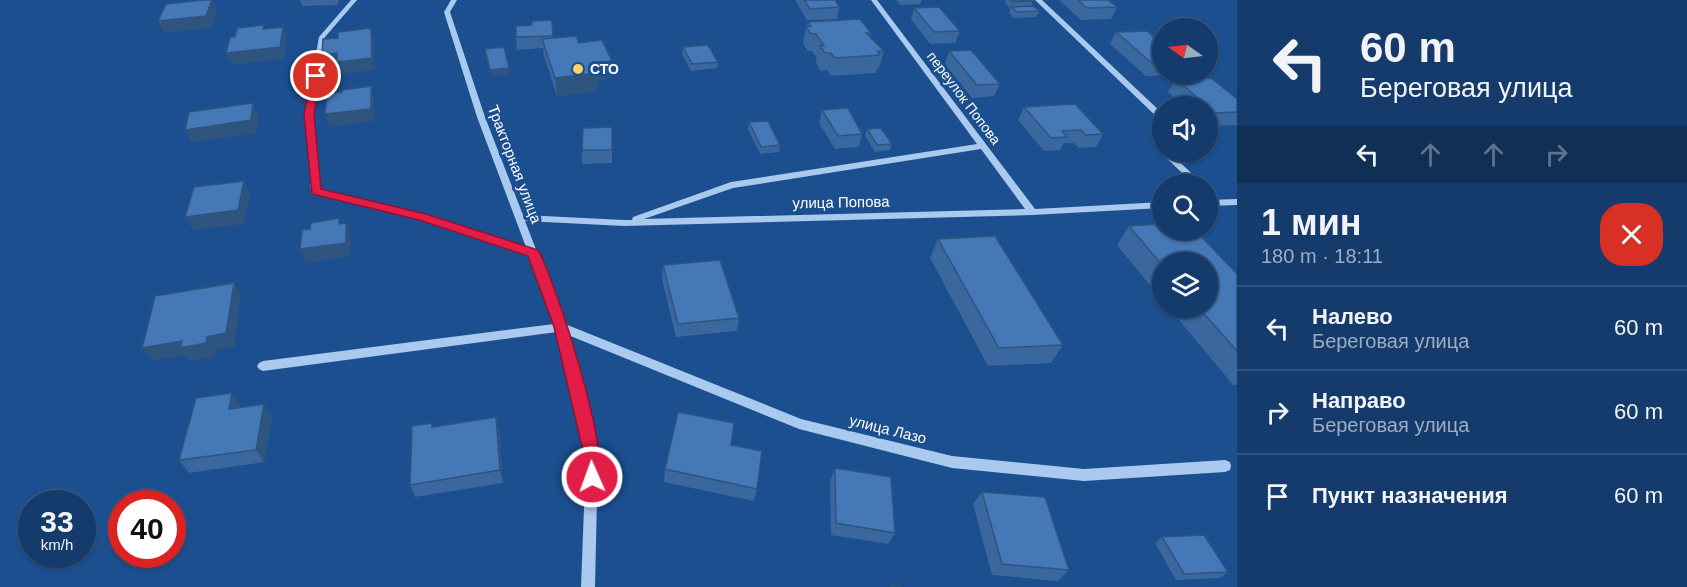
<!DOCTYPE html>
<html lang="ru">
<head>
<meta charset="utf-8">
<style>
	:root { --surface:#143b6b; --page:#1d4271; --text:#f1f3f6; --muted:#9dadc1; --line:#33557e }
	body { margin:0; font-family:Arial,sans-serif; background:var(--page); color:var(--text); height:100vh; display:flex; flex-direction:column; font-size:22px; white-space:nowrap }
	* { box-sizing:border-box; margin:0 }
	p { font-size:20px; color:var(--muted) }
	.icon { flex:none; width:33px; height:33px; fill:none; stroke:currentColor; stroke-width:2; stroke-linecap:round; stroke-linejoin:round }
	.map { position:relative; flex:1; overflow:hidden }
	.sheet { display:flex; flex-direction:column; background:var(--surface); width:450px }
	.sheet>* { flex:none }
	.banner { background:#143b6b; color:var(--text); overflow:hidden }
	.needle { width:39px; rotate:284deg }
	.buttons { position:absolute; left:1152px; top:18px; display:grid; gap:12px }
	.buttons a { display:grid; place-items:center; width:66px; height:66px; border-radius:50%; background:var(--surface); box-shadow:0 2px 4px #0004,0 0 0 2px var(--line); font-size:30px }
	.speed { position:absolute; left:18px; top:490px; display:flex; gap:12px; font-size:30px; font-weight:700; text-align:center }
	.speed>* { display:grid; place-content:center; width:78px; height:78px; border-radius:50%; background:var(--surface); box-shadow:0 2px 4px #0004,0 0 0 2px var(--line); line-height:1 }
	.speed small { font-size:15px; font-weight:400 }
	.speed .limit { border:9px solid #d22; background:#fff; color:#111 }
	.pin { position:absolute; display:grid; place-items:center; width:51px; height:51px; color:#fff; margin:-26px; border:3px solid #fff; border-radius:50%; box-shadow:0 2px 6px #0007 }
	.me { position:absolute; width:66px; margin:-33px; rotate:358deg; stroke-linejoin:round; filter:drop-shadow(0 0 4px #0008) }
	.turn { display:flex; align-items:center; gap:21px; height:126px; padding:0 24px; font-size:27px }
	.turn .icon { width:78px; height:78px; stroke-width:2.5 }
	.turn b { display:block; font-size:42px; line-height:51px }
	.lanes { display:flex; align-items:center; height:57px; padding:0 24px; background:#0003; justify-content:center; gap:30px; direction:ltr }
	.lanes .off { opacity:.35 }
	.round { display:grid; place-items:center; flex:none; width:63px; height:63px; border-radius:24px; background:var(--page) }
	.overview { display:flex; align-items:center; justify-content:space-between; height:102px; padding:0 24px }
	h1 { font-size:36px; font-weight:700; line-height:45px }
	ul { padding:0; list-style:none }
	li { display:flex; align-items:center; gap:18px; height:84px; padding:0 24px; border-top:2px solid var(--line) }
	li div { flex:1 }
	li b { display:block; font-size:22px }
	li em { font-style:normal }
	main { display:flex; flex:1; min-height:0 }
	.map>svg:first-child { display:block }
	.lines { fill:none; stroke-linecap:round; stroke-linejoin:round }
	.minor { fill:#a9c9ee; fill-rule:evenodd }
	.wall { fill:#3a679d }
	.shaded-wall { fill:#305480 }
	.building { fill:#4478b7; stroke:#305480; stroke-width:1.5 }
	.route { fill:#e11d48; stroke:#92132f; stroke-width:1.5 }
	.poi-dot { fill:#ffd166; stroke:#1b4f8f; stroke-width:2 }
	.labels { text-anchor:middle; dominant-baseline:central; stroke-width:6; stroke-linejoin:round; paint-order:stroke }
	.far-poi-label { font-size:14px; font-weight:bold; fill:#fff; stroke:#1b4f8f; text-anchor:start }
	.far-street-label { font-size:14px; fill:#fff; stroke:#1b4f8f }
	.street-label { font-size:15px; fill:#fff; stroke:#1b4f8f }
</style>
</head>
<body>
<main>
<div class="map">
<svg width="1237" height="587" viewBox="0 0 1237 587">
	<rect width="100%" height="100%" fill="#1b4f8f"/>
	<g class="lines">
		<g class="minor">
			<path d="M351 0H357L325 37 313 115 320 189 425 215 526 247 477 117 444 12 451 0H457L450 12 485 117 523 215 624 220H632L633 217 731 182 977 144 871 0H877L1035 209 1162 202V208L1032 215 624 226 525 221 565 324 801 419 952 456 1084 469 1225 460 1230 462 1231 466 1230 470 1225 472 1084 481 952 468 799 429 568 335 598 455 595 587H581L586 455 557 332 263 371 259 369 257 366 259 363 263 361 554 324 529 255 420 219 313 193 311 191 305 115 319 37ZM981 149 1025 209 644 219 733 188Z"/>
			<path d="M1035 0H1042L1162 113V119H1159Z"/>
			<path d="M1162 150 1169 152 1203 184H1194L1162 154Z"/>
			<path d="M1237 199V205L1208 206V200Z"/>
		</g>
	</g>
	<g class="wall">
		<path d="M300 0H339L337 5 302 6Z"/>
		<path d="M795 0H835L839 7 837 19 807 20Z"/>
		<path d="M896 0H922L920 4 900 5Z"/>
		<path d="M1006 0H1032L1033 1 1031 6 1039 11 1036 17 1014 18 1009 13 1010 8 1005 3Z"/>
		<path d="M1059 0H1108L1117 7 1111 19 1081 20Z"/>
		<path d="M914 8 960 31 955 43 930 44 911 19Z"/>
		<path d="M552 20 553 38 579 43 612 78 598 80V91L557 96 544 56 543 48 517 50 516 37 532 25Z"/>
		<path d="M808 22 871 33 870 37 884 51 879 68H877L876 73 831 76 827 70 821 71 816 63 817 59 812 51H808L803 43 806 27H807Z"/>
		<path d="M1116 32 1162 44V74H1178L1177 75 1146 76 1110 44Z"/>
		<path d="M683 47 718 62 717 68 691 71 682 54Z"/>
		<path d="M949 51 1000 84 994 96 972 98 945 64Z"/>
		<path d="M1176 79 1237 99V125L1208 126V106H1185L1168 92Z"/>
		<path d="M1024 107 1103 134 1096 147 1079 148 1074 143H1064L1060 150 1044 151 1018 120Z"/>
		<path d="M822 110 862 134 859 147 835 149 819 123Z"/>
		<path d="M749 122 780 145 779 152 760 154 748 129Z"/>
		<path d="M612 127V163L582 164V150Z"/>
		<path d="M867 129 892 144 890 150 875 152 865 136Z"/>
		<path d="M1129 226 1237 274V385H1233L1169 308H1208L1162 262V300L1117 245Z"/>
		<path d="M938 239 1063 345 1051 363 988 366 930 258Z"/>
		<path d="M663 265 739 318 737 331 676 337 662 279Z"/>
		<path d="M232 393 240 407 272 417 264 462 189 473 179 460Z"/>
		<path d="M433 427 499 430 503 483 415 497 410 485Z"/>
		<path d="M731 445 757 489 754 501 664 482 665 469Z"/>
		<path d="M835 468 895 533 888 544 831 535 830 480Z"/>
		<path d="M982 492 1069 570 1058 581 992 575 973 504Z"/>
		<path d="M1162 537 1228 572 1220 578 1176 580 1155 543Z"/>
	</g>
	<g class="shaded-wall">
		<path d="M212 0 217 11 211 28 164 33 158 21Z"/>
		<path d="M283 27 287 39 284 59 231 65 226 53Z"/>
		<path d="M371 28 374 40 375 70 341 74 338 66 325 67 322 55 337 53Z"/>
		<path d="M612 61V78L598 80V91L557 96 555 78 594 63Z"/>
		<path d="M509 68 510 74 491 77 490 70Z"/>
		<path d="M371 86 374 99V121L330 127 325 114Z"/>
		<path d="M253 103 258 116 256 133 191 143 185 130Z"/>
		<path d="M244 181 250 194 244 224 193 230 185 217Z"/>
		<path d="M346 223 351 236 350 256 306 263 300 249Z"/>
		<path d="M234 283 241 297 234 347 215 350 214 357 189 361 185 355 152 361 142 348 207 337Z"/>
		<path d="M232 393 241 406 237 422 229 409Z"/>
		<path d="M264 404 272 417 264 462 256 450Z"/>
		<path d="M496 417 499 430 503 483 500 470Z"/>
	</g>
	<g class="building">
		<path d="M204 0H212L206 16 158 21 166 4Z"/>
		<path d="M804 0H835L839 7 810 9Z"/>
		<path d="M1010 0H1032L1033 1 1013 2Z"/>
		<path d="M1078 0H1108L1117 7 1087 8Z"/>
		<path d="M1033 6 1039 11 1017 12 1011 7Z"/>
		<path d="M939 7 960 31 934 32 914 8Z"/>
		<path d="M860 19 871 33H866L884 51H877L880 55 835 58 831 53H825L820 46H824L816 34H811L806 27 811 26 808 22Z"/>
		<path d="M552 20 553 36 516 37V26L532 25V21Z"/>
		<path d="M264 25 263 29 283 27 280 47 226 53 230 37H235L237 28Z"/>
		<path d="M371 28 372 58 337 62V53L322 55 323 39 338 38V32Z"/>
		<path d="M1147 31 1162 44V64H1153L1116 32Z"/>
		<path d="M576 36 579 43 602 40 612 61 594 63 598 73 555 78 542 39Z"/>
		<path d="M708 45 718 62 692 64 683 47Z"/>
		<path d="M504 47 509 68 490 70 485 49Z"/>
		<path d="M971 50 1000 84 977 85 949 51Z"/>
		<path d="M1211 78 1237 99V112L1215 113 1176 79Z"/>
		<path d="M371 86V109L325 114 327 94 342 92V90Z"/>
		<path d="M253 103 251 120 185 130 189 112Z"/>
		<path d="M1075 104 1103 134 1086 135 1081 130 1062 131 1067 137 1051 138 1024 107Z"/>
		<path d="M848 108 862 134 838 136 822 110Z"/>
		<path d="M768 121 780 145 761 147 749 122Z"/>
		<path d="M612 127V150H582L583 128Z"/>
		<path d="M881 128 892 144 877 145 867 129Z"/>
		<path d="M244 181 238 210 185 217 194 187Z"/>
		<path d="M339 218V224L346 223V243L300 249 302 230 310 229 311 223Z"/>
		<path d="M1162 224V230H1195L1237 274V351L1199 308H1208V262H1162V265L1129 226Z"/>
		<path d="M995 236 1063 345 999 348 938 239Z"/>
		<path d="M720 260 739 318 678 324 663 265Z"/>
		<path d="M234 283 226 333 207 337 206 343 180 348 182 341 142 348 155 296Z"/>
		<path d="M232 393 229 409 264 404 256 450 179 460 196 398Z"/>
		<path d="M678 412 734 423 731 445 762 451 757 489 665 469Z"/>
		<path d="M496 417 500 470 410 485 412 426 432 423V427Z"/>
		<path d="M835 468 891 477 895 533 836 523Z"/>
		<path d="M982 492 1045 497 1069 570 1002 564Z"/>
		<path d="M1204 535 1228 572 1184 574 1162 537Z"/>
		<path d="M890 585 902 587H891Z"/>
	</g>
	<path class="route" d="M316 73 320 76 314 115 321 189 426 214 538 250C556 282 611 453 598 482L592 484 586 482 583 477 584 455 554 327 528 256 419 220 312 194 304 115 311 76Z"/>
	<circle class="poi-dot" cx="578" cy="69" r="6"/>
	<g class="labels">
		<g class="far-poi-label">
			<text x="590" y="69">СТО</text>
		</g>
		<g class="far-street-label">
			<text transform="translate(964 98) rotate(53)">переулок Попова</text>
		</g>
		<g class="street-label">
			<text transform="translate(515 164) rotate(69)">Тракторная улица</text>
			<text transform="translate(841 202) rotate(-1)">улица Попова</text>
			<text transform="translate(888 429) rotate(14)">улица Лазо</text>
		</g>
	</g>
</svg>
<div class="buttons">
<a><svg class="needle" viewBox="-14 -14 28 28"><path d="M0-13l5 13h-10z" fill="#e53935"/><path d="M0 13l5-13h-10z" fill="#9dadc1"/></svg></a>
<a><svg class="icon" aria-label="sound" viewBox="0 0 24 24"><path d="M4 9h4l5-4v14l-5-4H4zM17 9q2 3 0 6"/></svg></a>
<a><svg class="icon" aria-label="search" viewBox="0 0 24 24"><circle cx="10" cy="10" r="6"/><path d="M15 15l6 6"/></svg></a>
<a><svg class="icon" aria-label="layers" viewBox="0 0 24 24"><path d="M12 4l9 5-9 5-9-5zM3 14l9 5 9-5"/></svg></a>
</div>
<div class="speed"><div>33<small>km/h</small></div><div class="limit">40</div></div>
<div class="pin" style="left:316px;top:76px;background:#d93025"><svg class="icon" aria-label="arrive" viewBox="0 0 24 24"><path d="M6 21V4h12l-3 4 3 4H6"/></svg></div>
<svg class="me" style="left:592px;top:477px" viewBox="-20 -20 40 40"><circle r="17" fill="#e11d48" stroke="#fff" stroke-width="3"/><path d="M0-11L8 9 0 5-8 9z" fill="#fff"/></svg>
</div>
<section class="sheet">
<div class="banner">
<div class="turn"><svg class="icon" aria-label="left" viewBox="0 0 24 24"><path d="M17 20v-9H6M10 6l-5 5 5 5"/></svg><div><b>60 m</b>Береговая улица</div></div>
<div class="lanes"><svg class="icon" aria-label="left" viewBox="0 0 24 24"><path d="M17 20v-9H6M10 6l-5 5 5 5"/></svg><svg class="icon off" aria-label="ahead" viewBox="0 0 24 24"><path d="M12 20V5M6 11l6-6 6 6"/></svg><svg class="icon off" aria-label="ahead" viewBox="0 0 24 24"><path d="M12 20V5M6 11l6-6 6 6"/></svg><svg class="icon off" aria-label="right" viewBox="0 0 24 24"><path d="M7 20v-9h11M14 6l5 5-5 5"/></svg></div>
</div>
<div class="overview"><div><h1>1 мин</h1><p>180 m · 18:11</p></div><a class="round" style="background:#d93025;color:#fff"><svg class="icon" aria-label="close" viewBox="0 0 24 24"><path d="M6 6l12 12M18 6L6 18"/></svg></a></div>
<ul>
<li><svg class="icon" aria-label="left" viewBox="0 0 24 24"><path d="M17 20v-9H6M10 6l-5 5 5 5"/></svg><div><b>Налево</b><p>Береговая улица</p></div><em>60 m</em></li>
<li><svg class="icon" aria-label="right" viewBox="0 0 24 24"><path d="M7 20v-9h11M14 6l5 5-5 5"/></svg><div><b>Направо</b><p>Береговая улица</p></div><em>60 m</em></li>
<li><svg class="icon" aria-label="arrive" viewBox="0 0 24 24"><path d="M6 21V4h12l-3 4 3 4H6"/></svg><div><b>Пункт назначения</b></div><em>60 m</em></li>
</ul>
</section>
</main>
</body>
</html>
